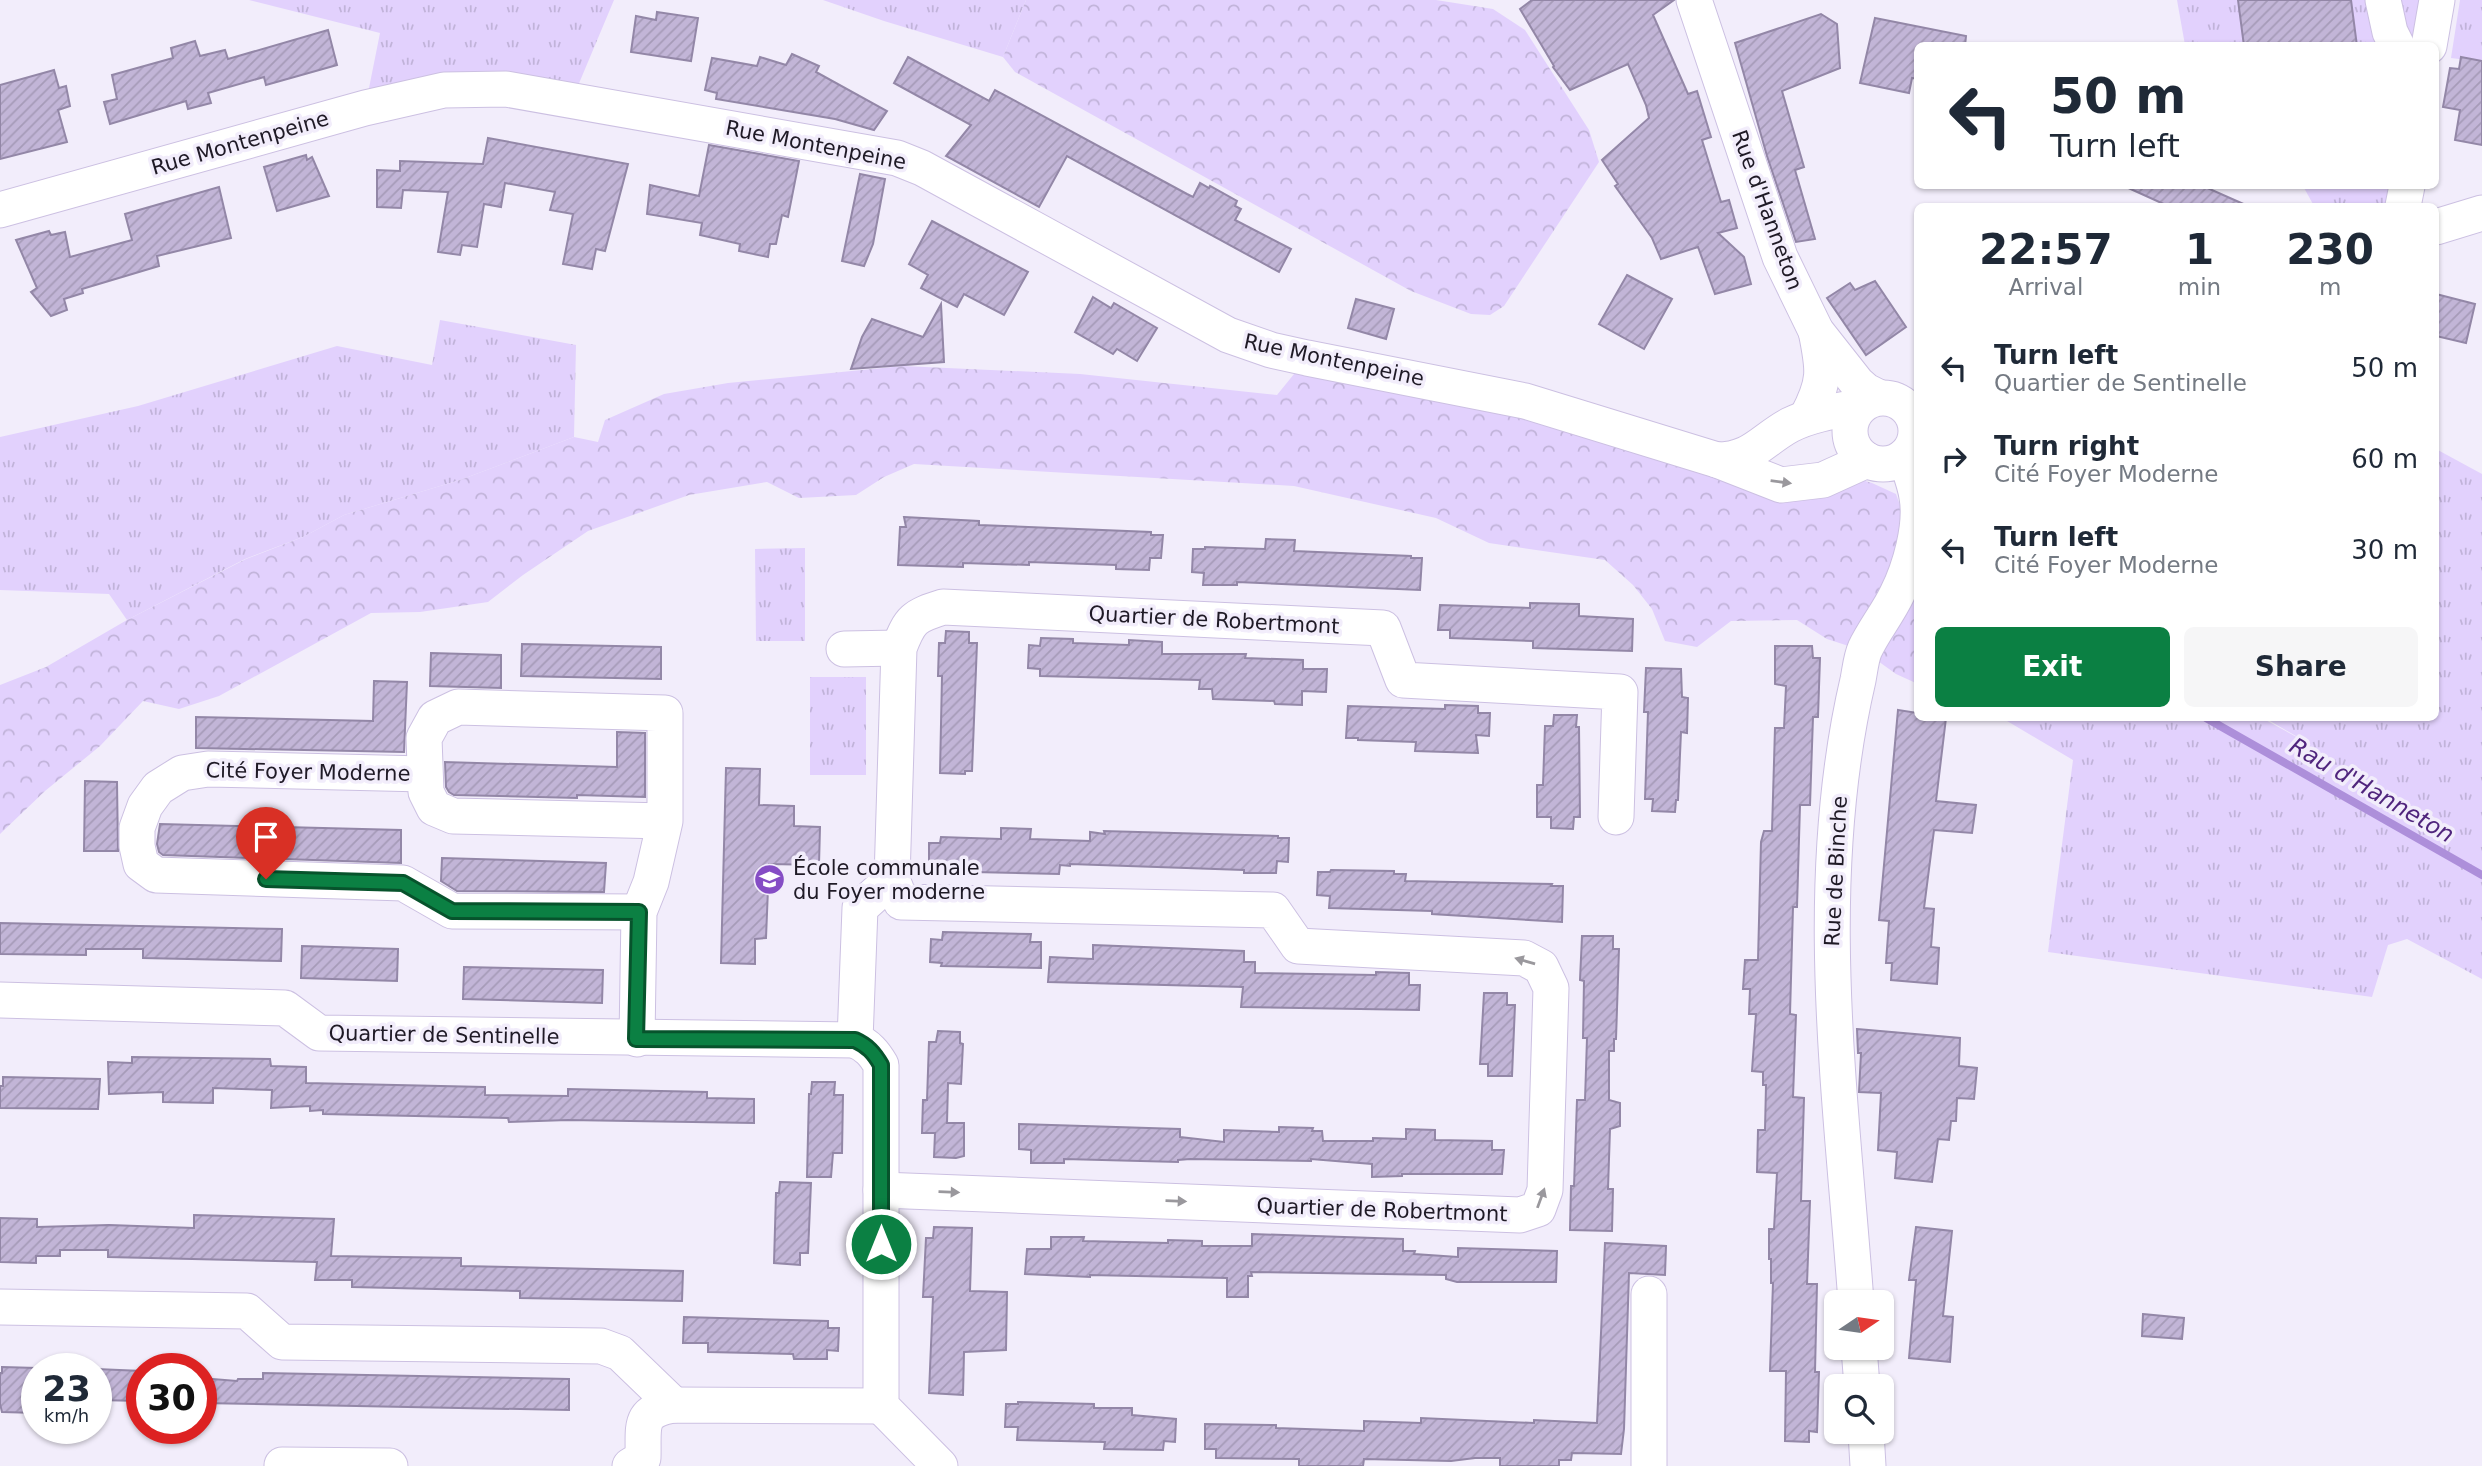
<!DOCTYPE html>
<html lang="en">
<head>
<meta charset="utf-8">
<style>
	:root { --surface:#fff; --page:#f6f6f7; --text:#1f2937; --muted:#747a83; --accent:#0b8043 }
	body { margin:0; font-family:"DejaVu Sans",sans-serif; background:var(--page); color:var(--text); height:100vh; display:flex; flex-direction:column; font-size:26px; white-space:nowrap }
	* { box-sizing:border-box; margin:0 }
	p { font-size:23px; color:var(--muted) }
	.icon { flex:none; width:38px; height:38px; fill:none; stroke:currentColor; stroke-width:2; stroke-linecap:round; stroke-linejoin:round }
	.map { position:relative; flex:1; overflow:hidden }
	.side { position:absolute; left:1914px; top:203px; width:525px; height:518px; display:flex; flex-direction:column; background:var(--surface); border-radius:10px; box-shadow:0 2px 5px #0004 }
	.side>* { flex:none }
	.guide { position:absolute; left:1914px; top:42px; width:525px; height:147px; border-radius:10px; box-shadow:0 2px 5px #0004; background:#fff; color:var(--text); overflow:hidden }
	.needle { width:46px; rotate:77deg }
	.fabs { position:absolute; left:1824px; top:1290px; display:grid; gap:14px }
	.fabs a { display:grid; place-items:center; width:70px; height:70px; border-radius:10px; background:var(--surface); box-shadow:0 2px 5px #0004; font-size:35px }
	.speed { position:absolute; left:21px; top:1353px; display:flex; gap:14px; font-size:35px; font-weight:700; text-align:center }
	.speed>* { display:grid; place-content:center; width:91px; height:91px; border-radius:50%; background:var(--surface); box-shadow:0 2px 5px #0004; line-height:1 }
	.speed small { font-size:18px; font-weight:400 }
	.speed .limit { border:10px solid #d22; background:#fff; color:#111 }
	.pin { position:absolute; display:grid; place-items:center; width:60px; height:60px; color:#fff; margin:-72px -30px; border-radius:50% 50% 50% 0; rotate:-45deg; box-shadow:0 0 7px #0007 }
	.pin .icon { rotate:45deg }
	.me { position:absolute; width:77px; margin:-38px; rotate:0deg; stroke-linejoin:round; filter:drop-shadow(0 0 5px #0008) }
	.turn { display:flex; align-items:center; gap:24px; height:147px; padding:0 21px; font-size:32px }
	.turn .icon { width:91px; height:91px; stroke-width:2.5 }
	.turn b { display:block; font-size:49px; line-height:60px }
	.eta { display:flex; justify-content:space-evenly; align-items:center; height:119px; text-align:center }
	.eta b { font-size:42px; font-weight:600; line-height:49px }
	.button { display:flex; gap:14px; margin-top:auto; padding:14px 21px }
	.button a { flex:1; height:80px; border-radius:10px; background:var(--accent); color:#fff; font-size:28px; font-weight:600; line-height:80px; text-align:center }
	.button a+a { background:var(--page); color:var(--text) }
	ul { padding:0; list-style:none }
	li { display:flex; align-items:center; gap:21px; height:91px; padding:0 21px }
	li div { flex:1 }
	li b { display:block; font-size:26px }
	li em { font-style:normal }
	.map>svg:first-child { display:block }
	.grass { fill:url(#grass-tufts) }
	.forest { fill:url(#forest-crowns) }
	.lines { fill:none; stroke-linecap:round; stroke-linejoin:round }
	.stream { stroke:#ad8fda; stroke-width:8 }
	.building { fill:url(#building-hatch); stroke:#9387a7; stroke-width:2 }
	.minor-casing { stroke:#ccc0e2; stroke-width:37 }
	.minor { stroke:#fff; stroke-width:35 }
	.oneway { fill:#9a989d }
	.route-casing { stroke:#07532c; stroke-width:18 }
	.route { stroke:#0b8043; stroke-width:12 }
	.labels { text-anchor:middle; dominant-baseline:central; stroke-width:7; stroke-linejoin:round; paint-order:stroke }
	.street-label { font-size:21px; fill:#1f1a26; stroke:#f2edfb }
	.poi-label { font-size:21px; fill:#1f1a26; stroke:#f2edfb; text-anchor:start }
	.water-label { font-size:23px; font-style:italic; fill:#50257d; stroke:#f2edfb }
</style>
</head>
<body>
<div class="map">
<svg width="2482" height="1466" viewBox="0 0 2482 1466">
	<defs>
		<pattern id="grass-tufts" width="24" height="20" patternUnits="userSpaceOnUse" patternTransform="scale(1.75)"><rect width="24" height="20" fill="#e2d1fd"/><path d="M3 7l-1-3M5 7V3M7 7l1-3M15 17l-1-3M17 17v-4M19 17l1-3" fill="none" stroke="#c1b3d9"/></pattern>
		<pattern id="forest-crowns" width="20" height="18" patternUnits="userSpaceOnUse" patternTransform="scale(1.75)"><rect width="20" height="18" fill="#e2d1fd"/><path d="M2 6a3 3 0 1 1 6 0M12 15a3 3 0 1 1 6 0" fill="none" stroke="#c1b3d9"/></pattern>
		<pattern id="building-hatch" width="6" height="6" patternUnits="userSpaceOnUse" patternTransform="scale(1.75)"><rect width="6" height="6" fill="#c2b5d7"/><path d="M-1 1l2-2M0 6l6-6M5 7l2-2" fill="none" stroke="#a69bb8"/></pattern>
	</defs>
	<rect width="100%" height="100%" fill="#f2edfb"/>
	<g class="grass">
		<path d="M249 0H614L572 100 365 108 380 33Z"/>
		<path d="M823 0H1026L1003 57 884 21Z"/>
		<path d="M2177 0H2437L2429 46 2185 45Z"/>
		<path d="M2460 0H2482V62L2451 58Z"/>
		<path d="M2303 186H2407L2403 206H2314Z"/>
		<path d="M440 320 576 345 574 437 460 480 344 515 303 537 245 559 127 620 109 594 0 590V437L138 406 337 346 432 365Z"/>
		<path d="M2436 449 2482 474V979L2407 939 2388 945 2372 997 2048 952 2073 760 2002 718H2262L2313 746 2265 718H2436Z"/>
		<path d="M805 548V641H756L755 549Z"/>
		<rect x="810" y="677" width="56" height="98"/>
	</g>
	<g class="forest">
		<path d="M1026 0H1436L1493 9 1525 30 1589 130 1599 162 1504 306 1490 315 1471 314 1411 291 1015 72 1003 57Z"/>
		<path d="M1307 358 1717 460 1852 477 1872 483 1896 494 1915 547 1918 549V684L1896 674 1864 651 1827 639 1797 620 1731 621 1697 647 1665 641 1652 609 1633 585 1605 560 1489 543 1436 518 1294 486 914 464 884 477 856 495 799 498 767 482 689 495 588 531 523 575 488 602 420 612 371 613 219 696 179 709 143 701 100 746 45 791 0 834V685L46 667 127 620 246 559 303 537 344 515 460 480 574 437 598 442 605 420 664 394 728 383 903 366 1080 374 1277 395Z"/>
	</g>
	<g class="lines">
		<path class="stream" d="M2206 718 2482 875"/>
	</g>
	<g class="building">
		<path d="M1532 0H1674L1653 15 1688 94 1697 91 1711 137 1702 140 1721 202 1729 200 1737 228 1718 233 1744 257 1751 284 1715 294 1698 247 1661 259 1652 238 1615 186 1618 184 1602 160 1649 118 1646 105 1628 64 1570 90 1553 67 1554 66 1520 9Z"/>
		<path d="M2238 0H2351L2357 46H2244Z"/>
		<path d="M657 12 698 18 691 61 631 52 636 16 656 20Z"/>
		<path d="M1821 14 1837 24 1840 68 1782 91 1804 167 1795 170 1815 239 1796 242 1767 156 1735 43Z"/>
		<path d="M1875 18 1966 36 1965 46H1918V79L1912 78 1909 93 1860 83Z"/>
		<path d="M328 30 337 65 266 85 264 77 208 93 211 103 188 109 186 101 110 124 104 102 117 99 112 75 173 58 171 48 195 41 200 56 225 50 228 59Z"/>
		<path d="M792 54 819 66 816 72 887 111 874 130 835 119 716 99 717 93 705 90 712 58 757 66 760 57 786 65Z"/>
		<path d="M908 57 989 101 995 90 1187 194 1193 197 1200 183 1209 188 1210 186 1237 201 1235 206 1241 209 1235 220 1291 249 1279 272 1067 156 1039 207 946 156 971 125 894 83Z"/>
		<path d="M2461 57 2482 61V145L2455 140 2460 110 2443 107 2450 68 2459 69Z"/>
		<path d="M54 70 59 88 66 86 70 106 58 110 67 142 0 159V85Z"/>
		<path d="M488 138 628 164 605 251 596 249 592 269 563 264 573 214 550 210 555 192 505 183 501 207 484 204 477 247 462 245 460 255 438 252 448 192 403 190 401 208 377 207V170L400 171V161L483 164Z"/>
		<path d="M709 145 799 161 788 217 782 215 776 244H770L768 257 739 251 740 244 700 235 702 223 647 214 650 185 699 196Z"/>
		<path d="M306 155 307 160 312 157 329 196 277 211 264 167Z"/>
		<path d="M860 174 885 179 873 244 864 266 842 261Z"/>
		<path d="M2124 186H2203L2248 206H2168Z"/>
		<path d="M219 187 231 238 157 256 159 266 82 289 83 293 64 299 67 310 51 316 31 292 37 288 16 240 49 231 51 235 65 232 70 257 132 240 125 214Z"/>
		<path d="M932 221 1028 272 1004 315 964 294 957 307 921 288 928 275 909 264Z"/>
		<path d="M1627 275 1672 299 1644 349 1599 324Z"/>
		<path d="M1875 281 1906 327 1866 355 1827 298 1850 283 1855 290Z"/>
		<path d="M2436 294 2475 304 2466 343 2436 336Z"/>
		<path d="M1093 297 1111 308 1114 303 1157 328 1137 361 1117 349 1113 354 1075 332Z"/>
		<path d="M1356 299 1394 309 1386 339 1348 328Z"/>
		<path d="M941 304 944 362 851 369 862 337 872 319 923 337Z"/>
		<path d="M904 517 979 521V525L1151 532V535H1163L1161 558H1150L1149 570 1116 569V565L1029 562V565L963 563V567L898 565 900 527H906Z"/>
		<path d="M1266 539 1295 540 1294 551 1411 556V558H1422L1420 590 1237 582V585H1203L1204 573 1192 572 1193 549H1205V547L1265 549Z"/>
		<path d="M1530 603 1579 604V616L1633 619 1632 651 1533 648V641L1450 638V630H1438L1440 605 1530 608Z"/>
		<path d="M946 631 969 632V643H977L972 771H965V774L940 773 942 676H938L939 643H945Z"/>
		<path d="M1041 638 1073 639V643L1129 645V640L1162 642V654H1246L1245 658 1303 660V669H1327L1326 692 1302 691V705L1275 704 1274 701 1213 699 1212 689H1199L1200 680 1040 676V669L1028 668 1029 645 1040 646Z"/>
		<path d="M522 644 661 647V679L521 676Z"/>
		<path d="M1775 646H1812L1813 658H1820L1818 717H1813L1810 805H1800L1797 907H1793L1790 1014 1796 1015 1793 1097 1804 1098 1801 1201H1810L1807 1284H1817L1815 1372H1819L1817 1432 1809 1431V1442L1785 1441 1786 1371H1770L1773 1283H1771V1259H1769V1229H1774L1777 1173 1757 1172 1758 1130H1765L1766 1085H1763V1072L1752 1071 1756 1014H1749L1750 989H1743L1745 960H1758L1761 842 1764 831H1772L1775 728H1784L1786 686 1775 684Z"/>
		<path d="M431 653 501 655V688L430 686Z"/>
		<path d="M1646 668 1681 669 1682 697 1688 698 1687 733 1681 732 1678 800H1676L1675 812 1652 811 1653 799H1645L1648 712H1644Z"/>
		<path d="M374 681 407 682 404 752 196 748V717L373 721Z"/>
		<path d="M1445 705 1478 706V713H1490L1489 736 1476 735 1478 753 1415 751 1416 742 1358 740V738H1346L1348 706 1445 709Z"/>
		<path d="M1898 710 1918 713V718H1946L1936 801 1976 805 1972 833 1934 830 1924 908 1934 909 1931 947 1939 948 1937 984 1891 980 1892 963H1886L1889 921 1879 920Z"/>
		<path d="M1554 715H1577L1576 727H1579L1580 817H1574L1573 829 1551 828V817H1537V785H1543L1545 726H1553Z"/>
		<path d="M617 732 645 733V797L577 795V798L454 795 449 792 446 787 445 762 617 767Z"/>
		<path d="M726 768 760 769 759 805 794 806V826L820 827 819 865 769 864 766 938 755 939V964L721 963Z"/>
		<path d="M85 781 117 782 118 851H84Z"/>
		<path d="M160 824 401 830V863L163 855 159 852 157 844Z"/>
		<path d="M1001 828 1031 829 1030 839 1090 841V832L1105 834 1104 831 1278 836V838H1289L1288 862 1277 861 1276 873H1244V870L1070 864V866L1060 865 1059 874 973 872V876L939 875 940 866H929V843H940L941 837 1001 839Z"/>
		<path d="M442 858 606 863 604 892 457 891 441 881Z"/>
		<path d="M1331 870 1394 871V874H1406L1405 881 1552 884 1551 886H1563L1562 922 1432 914V911L1329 908 1330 896 1317 895 1318 872H1330Z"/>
		<path d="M0 923 282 929 281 961 143 958V949H86V955L0 954Z"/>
		<path d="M943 932 1031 934 1030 942H1041V968L941 966 942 963 930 962 931 939 942 940Z"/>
		<path d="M1582 936H1613V949H1619L1616 1039H1614V1051H1609V1100L1620 1103V1126L1610 1129 1608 1189H1613L1612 1231 1570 1230 1571 1186H1574L1577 1100H1585L1587 1038H1583L1584 981 1580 980Z"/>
		<path d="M1093 945 1244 951V962H1255V973L1376 975V972L1409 973V985H1420L1419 1010 1241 1007 1243 987 1048 982 1050 957 1093 959Z"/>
		<path d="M302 946 398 949 397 981 301 978Z"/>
		<path d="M464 967 603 970 602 1003 463 999Z"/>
		<path d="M1484 993H1507V1005H1515L1512 1076H1488V1064H1480Z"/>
		<path d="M1857 1029 1960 1038 1959 1066 1977 1068 1974 1099 1957 1098 1956 1121H1951L1949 1140 1938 1139 1932 1182 1895 1178 1897 1152 1878 1150 1881 1093 1859 1092 1861 1053H1858Z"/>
		<path d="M938 1031 960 1032V1043L963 1044 961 1084 948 1083 947 1123H964V1156L956 1158 934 1157 935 1133H922L923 1100H927L929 1042H936Z"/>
		<path d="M132 1057 270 1059 271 1066 306 1067V1083L485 1087V1095L568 1096V1089L707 1092V1098L754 1099V1123L568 1120 509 1122 508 1118 323 1114V1110L310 1111V1106L271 1108 272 1090 213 1088V1103L163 1102V1092L109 1094 108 1062 132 1063Z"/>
		<path d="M3 1077 100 1079 98 1109 0 1108V1086H3Z"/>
		<path d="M812 1082H835L834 1095H843L842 1153H833L831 1177H807L809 1094H811Z"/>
		<path d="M1019 1124 1180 1129V1137L1224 1142V1130L1279 1132V1127L1313 1128 1312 1131H1322L1323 1141H1373V1138L1406 1139V1129L1435 1130V1140L1492 1141V1150H1504L1502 1174H1402V1176L1372 1177V1164L1311 1159V1161L1190 1159 1178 1160V1162L1064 1159V1163H1031V1150L1019 1149Z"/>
		<path d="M780 1182 811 1183 808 1253H800V1265L774 1263 776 1193H779Z"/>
		<path d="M194 1215 334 1219 331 1256 461 1258V1266L683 1271 682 1301 520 1298V1291L352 1287V1280H315L317 1262 108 1257V1250H60V1256H36V1263L0 1262V1218L37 1219V1227L109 1225 194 1228Z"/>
		<path d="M934 1227 972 1228 970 1291 1007 1292 1006 1350 964 1352 963 1395 929 1393 933 1297H923L926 1238H933Z"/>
		<path d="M1916 1227 1952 1231 1943 1316 1953 1317 1950 1362 1909 1358 1916 1280H1909Z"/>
		<path d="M1252 1234 1403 1239V1251H1415L1414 1254 1458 1257V1248L1557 1251 1556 1282H1457L1446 1279V1275L1251 1272 1252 1276H1248V1297H1227V1278L1090 1275V1277L1025 1274 1027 1249H1051V1237H1084L1083 1241 1168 1243V1240L1202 1241V1246H1252Z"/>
		<path d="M1605 1243 1666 1246 1665 1275 1629 1273 1624 1429 1621 1454 1572 1453 1571 1460H1559V1466H1500V1458H1475L1451 1461 1364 1459 1363 1466H1299V1459L1216 1458V1449H1205V1424L1276 1425V1428L1364 1431V1421L1421 1423V1418L1534 1423V1420L1597 1423Z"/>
		<path d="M2143 1314 2184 1318 2182 1339 2142 1336Z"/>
		<path d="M684 1317 828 1321V1328H839L838 1351 827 1350V1359H794L793 1354 708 1352V1343H683Z"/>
		<path d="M2 1367 37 1368V1413L2 1412 0 1404V1373H2Z"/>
		<path d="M96 1369 142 1371V1401L96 1400Z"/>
		<path d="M263 1373 569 1379V1410L201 1403V1378L237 1381 238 1379H263Z"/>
		<path d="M1018 1402 1094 1404V1408H1132V1415L1176 1419 1175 1442 1164 1441 1163 1450 1104 1449 1105 1442 1017 1440 1018 1427H1005L1006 1404H1018Z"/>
	</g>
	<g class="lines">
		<defs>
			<g id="minor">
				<path d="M1694 0 1780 257 1816 331 1857 383 1866 391 1878 397"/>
				<path d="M2383 0 2390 32 2397 46"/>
				<path d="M2429 46 2437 0"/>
				<path d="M2403 206 2407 186"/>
				<path d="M0 210 365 108 444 90 506 89 897 158 922 168 1228 335 1271 350 1307 358 1525 401 1717 460 1781 485 1823 480 1867 460"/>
				<path d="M2436 227 2482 213"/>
				<circle cx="1883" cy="431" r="33"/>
				<path d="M1807 417C1826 381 1824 370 1816 331"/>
				<path d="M1717 460C1752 460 1762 440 1790 425 1812 414 1835 411 1859 407"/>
				<path d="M844 649 899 648"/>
				<path d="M424 774 208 769 182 773 158 788 145 806 137 828V846L141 864 156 875 403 883 452 911 639 912"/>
				<path d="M0 1000 285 1008 319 1033 855 1040"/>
				<path d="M637 1039 639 912 651 882 665 821V713L458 707 435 718 424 738 426 792 434 808 453 816 665 821"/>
				<path d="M881 1190 1520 1215 1538 1209 1545 1190 1551 988 1541 967 1524 958 1298 946 1273 910 901 902 892 879"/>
				<path d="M1856 1302C1841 1095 1810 885 1858 680 1860 670 1861 658 1865 649 1874 630 1888 613 1897 594 1910 568 1922 526 1917 497 1915 483 1909 469 1905 456"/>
				<path d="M0 1307 247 1311 282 1342 601 1346 620 1353 674 1405"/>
				<path d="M1859 1348 1862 1386"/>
				<path d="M1866 1432 1868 1466"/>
				<path d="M282 1465 390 1466"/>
				<path d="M630 1466 643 1458C644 1427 637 1411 674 1405L881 1406"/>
				<path d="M940 1466 881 1406V1065C874 1053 868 1046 855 1040L860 908 892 879 899 648C910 619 914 616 943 607L1383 628 1403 680 1620 692 1616 817"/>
				<path d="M1649 1466V1294"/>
			</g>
		</defs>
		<use href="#minor" class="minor-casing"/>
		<use href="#minor" class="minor"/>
	</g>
	<defs><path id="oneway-solid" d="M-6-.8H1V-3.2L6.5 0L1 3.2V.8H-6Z" transform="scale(1.75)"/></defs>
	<g class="oneway">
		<use href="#oneway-solid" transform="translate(1781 482) rotate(8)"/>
		<use href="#oneway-solid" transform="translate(1525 961) rotate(-164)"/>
		<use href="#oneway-solid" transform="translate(949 1192) rotate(2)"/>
		<use href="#oneway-solid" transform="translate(1541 1198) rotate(-70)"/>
		<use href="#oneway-solid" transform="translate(1176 1201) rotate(2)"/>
	</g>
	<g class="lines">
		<defs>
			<path id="route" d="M266 879 403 883 452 911 639 912 636 1039 855 1040C868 1046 874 1053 881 1065V1244"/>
		</defs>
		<use href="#route" class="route-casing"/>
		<use href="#route" class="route"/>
	</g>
	<defs>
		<symbol id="school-disc" viewBox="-11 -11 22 22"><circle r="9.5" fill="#854dc5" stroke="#f2edfb"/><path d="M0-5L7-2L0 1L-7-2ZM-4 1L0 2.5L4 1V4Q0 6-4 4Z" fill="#fff"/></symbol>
	</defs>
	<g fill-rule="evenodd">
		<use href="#school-disc" x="752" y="862" width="35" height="35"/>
	</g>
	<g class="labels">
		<g class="street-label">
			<text transform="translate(240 143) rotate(-16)">Rue Montenpeine</text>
			<text transform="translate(816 145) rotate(11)">Rue Montenpeine</text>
			<text transform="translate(1767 210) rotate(70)">Rue d'Hanneton</text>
			<text transform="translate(1334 360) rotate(12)">Rue Montenpeine</text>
			<text transform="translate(1214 620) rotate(3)">Quartier de Robertmont</text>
			<text transform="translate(308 772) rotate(1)">Cité Foyer Moderne</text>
			<text transform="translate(1836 871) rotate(-87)">Rue de Binche</text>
			<text transform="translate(444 1035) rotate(1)">Quartier de Sentinelle</text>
			<text transform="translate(1382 1210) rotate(2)">Quartier de Robertmont</text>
		</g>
		<g class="poi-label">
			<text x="793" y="868">École communale<tspan x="793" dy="24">du Foyer moderne</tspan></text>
		</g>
		<g class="water-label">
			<text transform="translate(2372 790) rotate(30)">Rau d'Hanneton</text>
		</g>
	</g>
</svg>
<div class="fabs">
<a><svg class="needle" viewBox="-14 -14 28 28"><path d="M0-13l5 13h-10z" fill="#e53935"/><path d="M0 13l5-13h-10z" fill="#747a83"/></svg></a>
<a><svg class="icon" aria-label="search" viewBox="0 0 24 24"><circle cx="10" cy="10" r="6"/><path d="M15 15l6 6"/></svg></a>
</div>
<div class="speed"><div>23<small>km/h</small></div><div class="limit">30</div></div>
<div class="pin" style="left:266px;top:879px;background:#d93025"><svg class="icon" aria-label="arrive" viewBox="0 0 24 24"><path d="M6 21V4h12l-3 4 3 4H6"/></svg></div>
<svg class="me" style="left:881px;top:1244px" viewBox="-20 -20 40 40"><circle r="17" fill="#0b8043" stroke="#fff" stroke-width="3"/><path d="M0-11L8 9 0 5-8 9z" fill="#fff"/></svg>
<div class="guide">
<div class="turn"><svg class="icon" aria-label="left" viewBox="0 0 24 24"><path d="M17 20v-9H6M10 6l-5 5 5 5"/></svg><div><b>50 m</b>Turn left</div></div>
</div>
<section class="side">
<div class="eta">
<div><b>22:57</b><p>Arrival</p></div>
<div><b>1</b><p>min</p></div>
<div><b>230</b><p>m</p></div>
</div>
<ul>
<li><svg class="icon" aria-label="left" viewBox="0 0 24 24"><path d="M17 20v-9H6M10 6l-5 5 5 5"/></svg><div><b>Turn left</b><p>Quartier de Sentinelle</p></div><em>50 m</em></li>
<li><svg class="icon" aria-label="right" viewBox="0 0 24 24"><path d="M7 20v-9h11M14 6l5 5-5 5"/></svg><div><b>Turn right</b><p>Cité Foyer Moderne</p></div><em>60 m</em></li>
<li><svg class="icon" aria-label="left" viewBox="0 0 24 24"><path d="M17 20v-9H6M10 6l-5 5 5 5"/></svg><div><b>Turn left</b><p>Cité Foyer Moderne</p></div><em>30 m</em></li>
</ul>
<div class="button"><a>Exit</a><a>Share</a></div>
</section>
</div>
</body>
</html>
